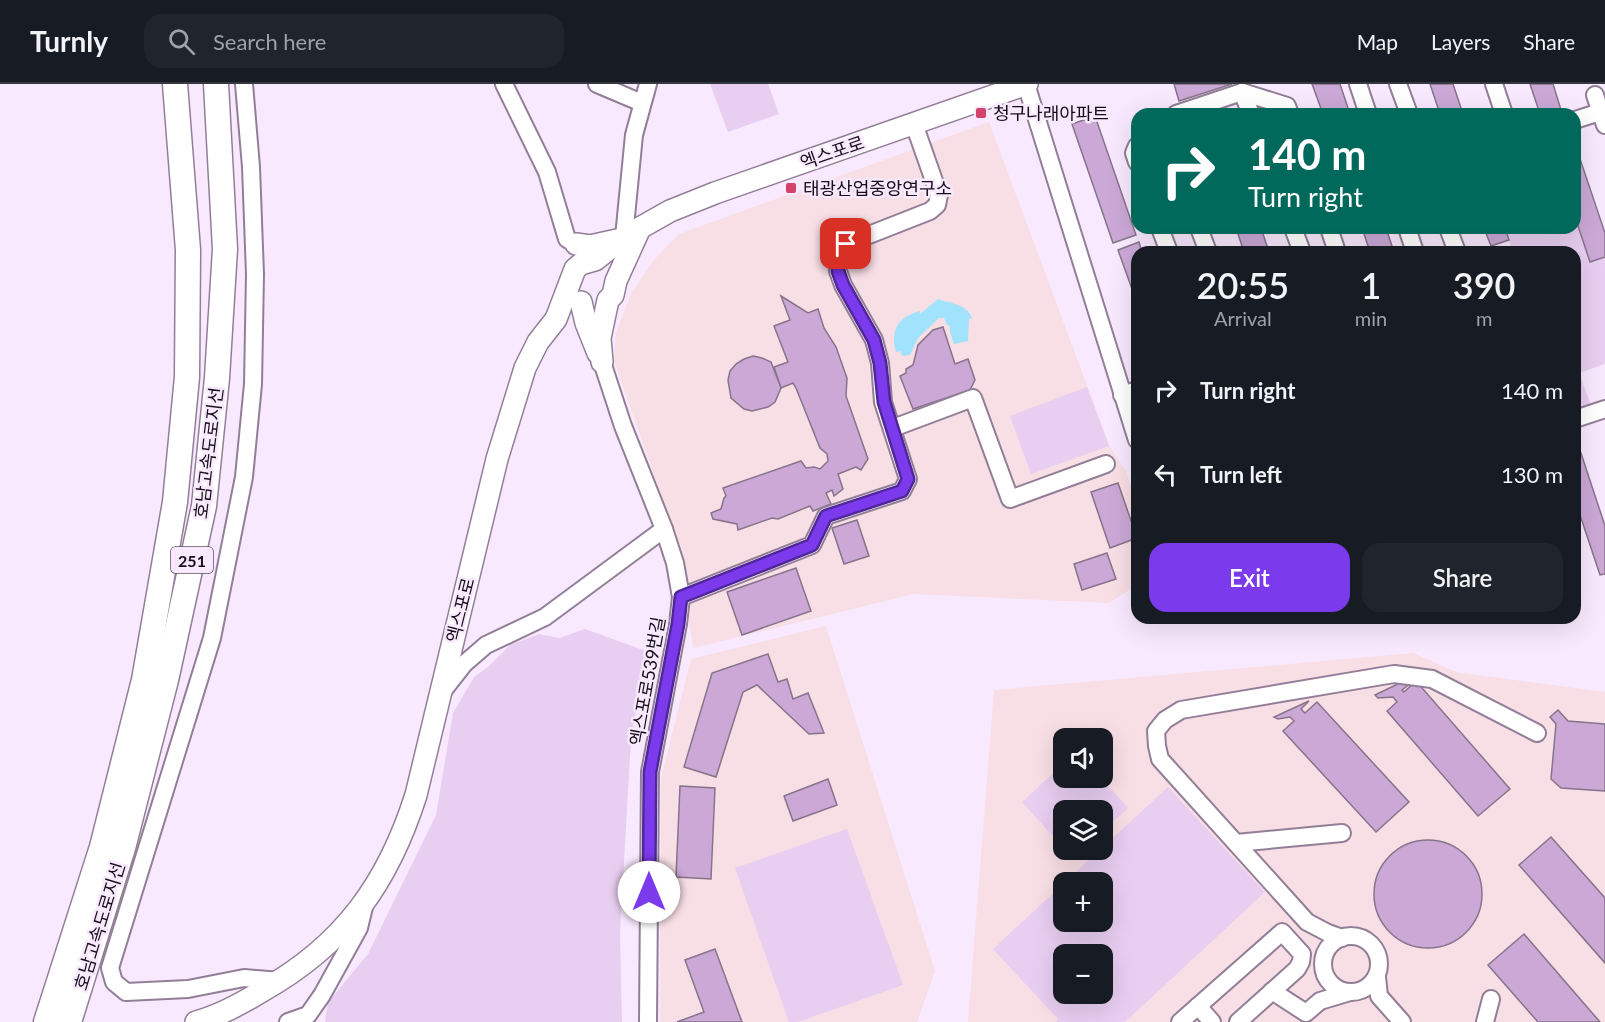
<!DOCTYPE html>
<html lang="en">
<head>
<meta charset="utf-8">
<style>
	:root { --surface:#171b24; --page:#20242c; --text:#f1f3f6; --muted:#9ea1a6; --line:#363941; --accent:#7c3aed }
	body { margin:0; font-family:Lato,"Noto Sans KR",sans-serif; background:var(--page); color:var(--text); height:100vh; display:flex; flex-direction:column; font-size:22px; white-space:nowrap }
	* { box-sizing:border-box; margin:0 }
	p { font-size:20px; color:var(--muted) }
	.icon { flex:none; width:33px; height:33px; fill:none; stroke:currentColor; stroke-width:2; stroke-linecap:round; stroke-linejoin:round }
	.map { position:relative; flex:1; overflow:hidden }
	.drawer { position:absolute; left:1131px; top:162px; width:450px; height:378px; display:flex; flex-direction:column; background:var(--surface); border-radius:18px; box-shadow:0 6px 24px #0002 }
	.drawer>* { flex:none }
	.hud { position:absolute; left:1131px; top:24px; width:450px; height:126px; border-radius:18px; box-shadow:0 6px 24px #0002; background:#00695c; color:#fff; overflow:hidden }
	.tools { position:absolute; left:1053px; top:644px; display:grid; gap:12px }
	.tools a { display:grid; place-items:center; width:60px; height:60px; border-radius:12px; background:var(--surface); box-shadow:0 6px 24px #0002; font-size:30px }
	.pin { position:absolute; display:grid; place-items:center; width:51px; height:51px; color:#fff; margin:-26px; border-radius:12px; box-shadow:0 3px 9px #0006 }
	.me { position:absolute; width:66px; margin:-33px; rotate:0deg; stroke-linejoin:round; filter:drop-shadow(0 0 4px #0008) }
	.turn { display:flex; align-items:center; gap:21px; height:126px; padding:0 18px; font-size:27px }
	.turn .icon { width:78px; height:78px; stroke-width:2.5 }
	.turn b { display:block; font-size:42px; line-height:51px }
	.eta { display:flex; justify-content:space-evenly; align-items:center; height:102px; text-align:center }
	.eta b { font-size:36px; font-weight:600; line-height:42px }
	.action { display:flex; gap:12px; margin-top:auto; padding:12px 18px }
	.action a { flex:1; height:69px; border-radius:18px; background:var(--accent); color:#fff; font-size:24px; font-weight:600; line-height:69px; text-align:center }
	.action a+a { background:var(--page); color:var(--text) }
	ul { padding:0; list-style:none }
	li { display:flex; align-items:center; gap:18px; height:84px; padding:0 18px }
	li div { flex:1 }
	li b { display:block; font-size:22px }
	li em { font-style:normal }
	header { display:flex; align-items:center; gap:36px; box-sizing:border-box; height:84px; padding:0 30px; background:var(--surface); border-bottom:2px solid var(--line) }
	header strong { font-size:28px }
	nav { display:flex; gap:33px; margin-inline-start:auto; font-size:21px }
	.search { width:420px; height:54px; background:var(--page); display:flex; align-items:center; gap:15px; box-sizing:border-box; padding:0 21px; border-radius:18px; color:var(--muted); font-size:22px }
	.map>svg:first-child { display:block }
	.industrial { fill:#f8dee5; fill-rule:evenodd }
	.green { fill:#e8cef1; fill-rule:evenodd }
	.water { fill:#a1e3fc }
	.building { fill:#cba8d6; stroke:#86748b; stroke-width:1.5 }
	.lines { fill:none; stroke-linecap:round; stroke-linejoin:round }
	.minor-casing { stroke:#927f97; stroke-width:20 }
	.major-casing { stroke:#927f97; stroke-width:24 }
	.highway-casing { stroke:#927f97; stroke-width:27 }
	.minor { stroke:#fff; stroke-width:16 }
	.major { stroke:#fff; stroke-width:21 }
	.highway { stroke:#fff; stroke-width:24 }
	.route-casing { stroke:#51269a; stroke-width:15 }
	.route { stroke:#7c3aed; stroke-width:10 }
	.poi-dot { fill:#d1436b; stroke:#f9e9fe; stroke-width:2 }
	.labels { text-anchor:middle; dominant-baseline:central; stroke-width:5; stroke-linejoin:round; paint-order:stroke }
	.shield { fill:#f9e9fe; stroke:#59505c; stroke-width:1.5 }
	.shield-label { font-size:16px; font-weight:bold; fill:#150e17 }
	.poi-label { font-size:18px; fill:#150e17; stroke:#f9e9fe; text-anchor:start }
	.street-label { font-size:18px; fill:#150e17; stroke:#f9e9fe }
</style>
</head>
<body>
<header>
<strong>Turnly</strong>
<div class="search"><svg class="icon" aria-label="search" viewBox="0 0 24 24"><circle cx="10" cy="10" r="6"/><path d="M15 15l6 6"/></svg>Search here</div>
<nav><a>Map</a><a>Layers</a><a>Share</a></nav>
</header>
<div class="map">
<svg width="1605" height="938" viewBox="0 0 1605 938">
	<rect width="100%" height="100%" fill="#f9e9fe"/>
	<g class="industrial">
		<path d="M989 38 1110 363 1126 387 1137 421V501L1109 519 914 510 693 564 677 456 614 277 616 249 630 212 653 177 679 150Z"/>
		<path d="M826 542 935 887 917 938H660L661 694 691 575Z"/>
		<path d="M1413 569 1456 588 1605 608V938H968L994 606ZM1064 654H1102V693H1064ZM1064 726H1102V765H1064ZM1064 798H1102V837H1064ZM1064 870H1102V909H1064Z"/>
	</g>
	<g class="green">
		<path d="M710 0H768L779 30 728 48Z"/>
		<path d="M1575 132 1605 173V280L1579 289 1591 321 1575 327V168H1513L1505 144H1575Z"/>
		<path d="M1087 303 1109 362 1031 390 1010 332Z"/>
		<path d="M585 545 646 567 631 654 620 849 622 938H325L328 918 368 870 436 731 453 629 474 593 488 583 510 561 539 550 559 554Z"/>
		<path d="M1063 680 1064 693H1100L1128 724 1103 747 1102 726H1064L1063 763 1022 718Z"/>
		<path d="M1168 703 1265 808 1125 938H1056L1058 935 993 865 1063 800 1064 837H1102V798H1065ZM1064 870H1102V909H1064Z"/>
		<path d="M847 745 903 901 798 938H789L735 784Z"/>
	</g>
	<path class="water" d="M938 215C950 220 966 219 972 234L969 235 968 257 954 260 950 248V242L947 241 944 234H939L918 254 910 271 902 272 901 267 896 268C890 246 898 233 920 227V230Z"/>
	<g class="building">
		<path d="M1174 0H1232L1179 17Z"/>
		<path d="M1312 0H1340L1350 30H1323Z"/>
		<path d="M1430 0H1453L1463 30H1440Z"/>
		<path d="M1530 0H1553L1562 29 1540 30Z"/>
		<path d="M1219 22 1222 30H1198Z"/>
		<path d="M1095 32 1136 151 1113 159 1072 40Z"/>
		<path d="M1575 60 1605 149V173L1590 178 1575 133Z"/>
		<path d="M1236 144H1261L1269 168H1244Z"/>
		<path d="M1362 144H1386L1394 168H1370Z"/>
		<path d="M1484 144H1505L1509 156 1491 162Z"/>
		<path d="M1139 158 1142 168H1137V219L1118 166Z"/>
		<path d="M781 212 808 229 818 225 824 244 836 263 847 294 846 312 868 375 861 386 856 383 838 390 843 405 834 412 832 406 826 409 831 420 813 427 810 422 778 435 772 434 738 446 737 440 713 435 711 429 721 425 724 414 726 412 723 404 801 377 806 384 814 383 820 385 828 377 827 370 820 364 796 304 793 299 781 304 774 283 788 278 774 242 790 236Z"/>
		<path d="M943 243 955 280 968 275 975 296 970 306 913 325 900 292 906 289V285L913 281 918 261 933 246Z"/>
		<path d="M753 272 762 274 771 278 781 304 775 318 768 323 752 327 744 325 731 314 728 296 730 287 736 280 744 275Z"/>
		<path d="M1575 351 1605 442V490L1600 491 1575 416Z"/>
		<path d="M1118 399 1137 454 1110 464 1091 408Z"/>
		<path d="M857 436 869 472 844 480 832 444Z"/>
		<path d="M1107 469 1116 495 1082 506 1074 480Z"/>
		<path d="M796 484 811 527 742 551 727 508Z"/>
		<path d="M768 570 778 598 787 595 793 615 808 609 824 649 809 650 757 601 743 608 716 693 684 683 712 589Z"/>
		<path d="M1408 595 1407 602 1402 606 1404 608 1416 597 1510 705 1478 732 1387 627 1397 618 1393 613 1378 614 1375 611Z"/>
		<path d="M1309 617 1301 625 1305 629 1317 618 1409 718 1376 748 1283 647 1294 637 1290 633 1278 635 1274 633Z"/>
		<path d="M1558 626 1568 637 1605 640V707L1561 704 1551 695 1556 640 1550 633Z"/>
		<path d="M828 695 837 721 793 737 784 712Z"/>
		<path d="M680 702 715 704 711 795 676 793Z"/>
		<path d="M1551 753 1605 814V879L1519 781Z"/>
		<circle cx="1428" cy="810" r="54"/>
		<path d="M1524 850 1600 938H1538L1488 881Z"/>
		<path d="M715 865 742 938H677L704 928 685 876Z"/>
	</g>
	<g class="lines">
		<defs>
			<g id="minor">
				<path d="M244 0 251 83 255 190 253 300 244 393 212 554 110 884 114 898 126 908 188 905 244 894 280 897"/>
				<path d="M504 0 547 88 567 155 576 160"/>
				<path d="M597 0 642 19"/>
				<path d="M1026 0 1137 356"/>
				<path d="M1358 0 1368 30"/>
				<path d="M1398 0 1409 30"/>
				<path d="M1494 0 1504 30"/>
				<path d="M1242 8 1251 30"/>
				<path d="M1595 11 1605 41"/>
				<path d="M1176 30 1242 8 1287 22 1290 30"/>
				<path d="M1575 36 1600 28"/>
				<path d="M1137 62 1134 69 1137 78"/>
				<path d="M1160 144 1169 168"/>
				<path d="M1199 144 1208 168"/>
				<path d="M1293 144 1302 168"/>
				<path d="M1329 144 1337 168"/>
				<path d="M1407 144 1415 168"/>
				<path d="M1448 144 1457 168"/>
				<path d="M624 153 634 51 648 0"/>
				<path d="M602 278 623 342 664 445 675 479 681 513 678 540 650 688 648 938"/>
				<path d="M1122 311 1137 306"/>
				<path d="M1575 335 1605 325"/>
				<path d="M893 344 973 314 1010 415 1106 380"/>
				<path d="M681 513 812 461 826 432 902 407 908 395 883 318 880 279 874 256 843 201 838 187V170L846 160 930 127 937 121 939 111 914 40"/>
				<path d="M442 608 464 580 486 561 545 533 664 445"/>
				<path d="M1236 759 1342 749"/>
				<circle cx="1351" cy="880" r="28"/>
				<path d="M1342 854 1328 849 1307 838 1160 675 1157 662 1156 647 1165 636 1181 626 1394 590 1432 595 1537 649"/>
				<path d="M1377 893 1379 912 1402 938"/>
				<path d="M1272 907 1306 929 1320 917 1350 908"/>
				<path d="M1198 922 1212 938"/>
				<path d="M288 938 308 931 322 911 359 844 365 819"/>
				<path d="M1180 938 1282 848 1302 870 1301 878 1297 885 1238 938"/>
				<path d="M1485 938 1491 915"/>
			</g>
			<g id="major">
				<path d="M576 160 590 162 617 156"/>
				<path d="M581 218 586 239 598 269"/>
				<path d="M602 278 600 254 608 216 613 211 616 197 640 144"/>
				<path d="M196 938C219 932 241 920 262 907 344 861 388 799 416 711L497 375 525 284 538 258 556 235 575 185 581 180 595 176 624 153 670 127 715 109 1027 0"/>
			</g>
			<g id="highway">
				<path d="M46 938 102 763 144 596 175 418 187 293 188 166 175 0"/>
				<path d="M69 938 123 764 166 596 204 422 217 294 225 165 216 0"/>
			</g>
		</defs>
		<use href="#minor" class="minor-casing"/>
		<use href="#major" class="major-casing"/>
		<use href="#highway" class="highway-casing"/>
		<use href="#minor" class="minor"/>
		<use href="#major" class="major"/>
		<use href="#highway" class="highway"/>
	</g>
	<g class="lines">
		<defs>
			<path id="route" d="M649 808 650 688 678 540 681 513 812 461 826 432 902 407 908 395 884 318 880 279 874 256 843 201 838 187V170L846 160"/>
		</defs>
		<use href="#route" class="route-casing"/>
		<use href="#route" class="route"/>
	</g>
	<g class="poi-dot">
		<rect x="975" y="23" width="12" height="12" rx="3"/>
		<rect x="785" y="98" width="12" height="12" rx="3"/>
	</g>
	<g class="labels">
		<rect class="shield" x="171" y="463" width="42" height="26" rx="4.5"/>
		<g class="shield-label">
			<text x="192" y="476">251</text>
		</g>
		<g class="poi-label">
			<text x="993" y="29">청구나래아파트</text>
			<text x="803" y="104">태광산업중앙연구소</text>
		</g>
		<g class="street-label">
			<text transform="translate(832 68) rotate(-19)">엑스포로</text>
			<text transform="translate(208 369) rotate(-83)">호남고속도로지선</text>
			<text transform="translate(460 526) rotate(-76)">엑스포로</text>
			<text transform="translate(647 597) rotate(-80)">엑스포로539번길</text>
			<text transform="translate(99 842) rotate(-73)">호남고속도로지선</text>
		</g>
	</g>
</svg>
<div class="tools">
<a><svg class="icon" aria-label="sound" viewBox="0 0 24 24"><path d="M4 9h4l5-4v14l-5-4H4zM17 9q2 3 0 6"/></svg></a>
<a><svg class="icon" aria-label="layers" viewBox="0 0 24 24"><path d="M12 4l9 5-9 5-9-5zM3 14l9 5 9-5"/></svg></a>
<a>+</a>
<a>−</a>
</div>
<div class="pin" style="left:846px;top:160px;background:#d93025"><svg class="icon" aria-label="arrive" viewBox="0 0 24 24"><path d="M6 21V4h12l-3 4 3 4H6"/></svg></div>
<svg class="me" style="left:649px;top:808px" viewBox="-20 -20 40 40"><circle r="19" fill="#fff"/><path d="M0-13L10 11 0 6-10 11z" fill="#7c3aed"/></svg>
<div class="hud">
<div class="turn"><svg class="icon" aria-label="right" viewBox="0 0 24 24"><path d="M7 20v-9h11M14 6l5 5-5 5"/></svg><div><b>140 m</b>Turn right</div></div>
</div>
<section class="drawer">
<div class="eta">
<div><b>20:55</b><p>Arrival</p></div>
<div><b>1</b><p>min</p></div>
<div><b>390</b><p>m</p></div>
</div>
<ul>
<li><svg class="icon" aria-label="right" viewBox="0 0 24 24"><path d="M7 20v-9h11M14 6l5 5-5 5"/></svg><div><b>Turn right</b></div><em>140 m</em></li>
<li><svg class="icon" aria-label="left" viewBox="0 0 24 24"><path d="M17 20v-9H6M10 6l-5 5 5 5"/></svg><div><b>Turn left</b></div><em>130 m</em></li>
</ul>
<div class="action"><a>Exit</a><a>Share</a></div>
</section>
</div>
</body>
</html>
